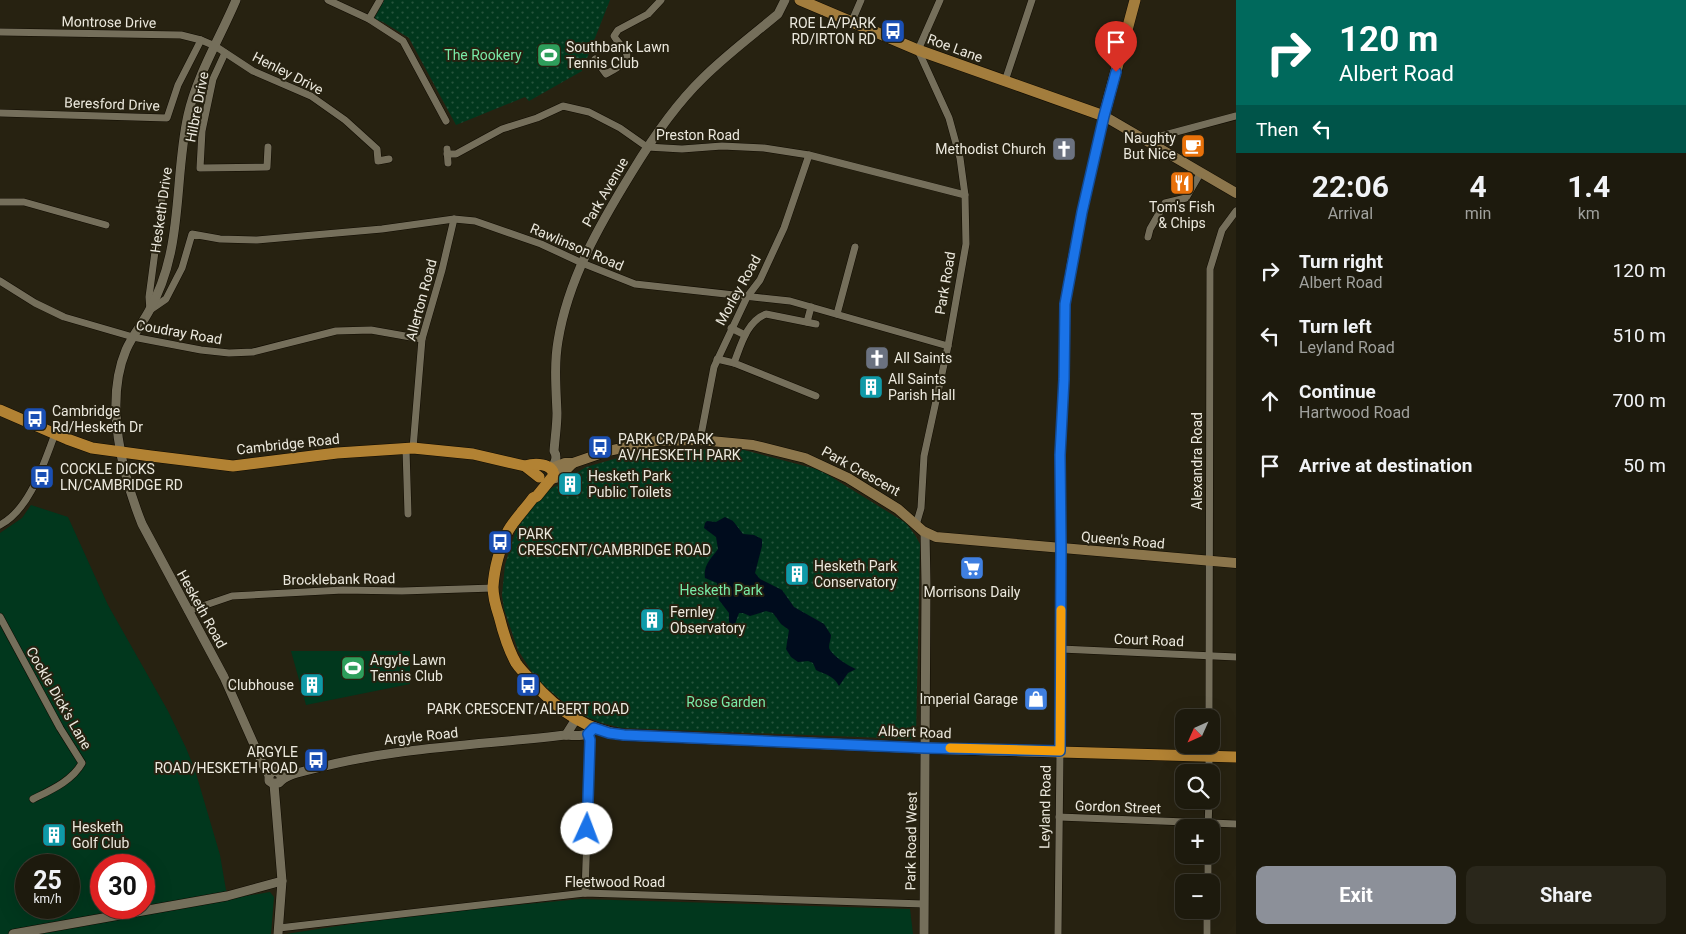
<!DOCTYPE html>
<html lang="en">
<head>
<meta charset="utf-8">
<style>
	:root { --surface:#1d1a0d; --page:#2a271b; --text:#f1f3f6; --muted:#a0a19d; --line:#3b382e; --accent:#8c9099 }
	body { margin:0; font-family:Roboto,sans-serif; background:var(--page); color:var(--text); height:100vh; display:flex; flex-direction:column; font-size:19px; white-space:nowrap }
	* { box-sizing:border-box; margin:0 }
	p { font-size:16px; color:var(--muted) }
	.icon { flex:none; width:28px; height:28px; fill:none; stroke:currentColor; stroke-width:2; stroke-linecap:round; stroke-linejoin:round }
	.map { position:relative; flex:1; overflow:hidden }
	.side { display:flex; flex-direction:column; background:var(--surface); width:450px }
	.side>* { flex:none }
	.hud { background:#00695c; color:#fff; overflow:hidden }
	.needle { width:32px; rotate:225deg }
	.fabs { position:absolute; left:1175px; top:709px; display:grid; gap:10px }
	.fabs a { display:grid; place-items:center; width:45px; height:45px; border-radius:10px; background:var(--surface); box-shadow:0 5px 20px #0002,0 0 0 1px var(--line); font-size:25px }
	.speed { position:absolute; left:15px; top:854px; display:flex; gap:10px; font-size:25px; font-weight:700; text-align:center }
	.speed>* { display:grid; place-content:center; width:65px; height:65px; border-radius:50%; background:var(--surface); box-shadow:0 5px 20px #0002,0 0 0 1px var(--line); line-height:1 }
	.speed small { font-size:12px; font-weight:400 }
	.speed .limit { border:8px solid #d22; background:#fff; color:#111 }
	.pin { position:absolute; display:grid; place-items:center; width:42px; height:42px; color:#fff; margin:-51px -21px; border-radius:50% 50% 50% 0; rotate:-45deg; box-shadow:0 0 5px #0007 }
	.pin .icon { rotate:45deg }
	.me { position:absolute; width:55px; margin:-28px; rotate:2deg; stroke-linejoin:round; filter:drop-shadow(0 0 4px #0008) }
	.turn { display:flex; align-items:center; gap:18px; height:105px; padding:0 20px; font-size:22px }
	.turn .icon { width:65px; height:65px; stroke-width:2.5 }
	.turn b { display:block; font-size:35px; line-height:42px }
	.then { display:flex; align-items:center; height:48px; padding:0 20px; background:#0003; gap:10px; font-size:19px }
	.eta { display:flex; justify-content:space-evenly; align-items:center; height:85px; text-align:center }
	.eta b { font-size:30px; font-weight:700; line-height:35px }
	.primary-button { display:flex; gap:10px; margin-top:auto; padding:10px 20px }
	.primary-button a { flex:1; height:58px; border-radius:10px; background:var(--accent); color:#fff; font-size:20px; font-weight:700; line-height:58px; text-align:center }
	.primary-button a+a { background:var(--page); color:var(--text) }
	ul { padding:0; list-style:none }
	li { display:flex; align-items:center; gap:15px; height:65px; padding:0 20px }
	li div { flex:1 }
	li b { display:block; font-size:19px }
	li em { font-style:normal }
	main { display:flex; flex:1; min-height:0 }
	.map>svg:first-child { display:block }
	.green { fill:#01371d; fill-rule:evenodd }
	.park { fill:url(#park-dots) }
	.water { fill:#000c1d }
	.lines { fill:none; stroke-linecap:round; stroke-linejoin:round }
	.minor-casing { stroke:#100b00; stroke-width:8 }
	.tertiary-casing { stroke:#100b00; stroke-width:10 }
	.secondary-casing { stroke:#100b00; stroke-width:11 }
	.primary-casing { stroke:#100b00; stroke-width:12 }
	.trunk-casing { stroke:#100b00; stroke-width:12 }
	.minor { stroke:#756f5b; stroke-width:7 }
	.tertiary { stroke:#756f5b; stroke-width:9 }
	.secondary { stroke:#8c764c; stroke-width:10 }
	.primary { stroke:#a37d3d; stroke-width:11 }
	.trunk { stroke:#b28233; stroke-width:11 }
	.route-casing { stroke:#114b97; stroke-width:12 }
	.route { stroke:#1a73e8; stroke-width:9 }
	.slow { stroke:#f59e0b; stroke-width:9 }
	.labels { text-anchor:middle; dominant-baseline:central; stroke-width:4; stroke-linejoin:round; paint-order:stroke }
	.street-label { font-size:14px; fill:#ece9de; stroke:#272211 }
	.poi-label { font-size:14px; fill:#ece9de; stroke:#272211; text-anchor:start }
	.park-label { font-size:14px; fill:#79eba7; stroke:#272211 }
</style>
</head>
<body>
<main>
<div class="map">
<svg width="1236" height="934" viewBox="0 0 1236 934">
	<defs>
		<pattern id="park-dots" width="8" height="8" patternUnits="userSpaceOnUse" patternTransform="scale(1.25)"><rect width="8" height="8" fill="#01371d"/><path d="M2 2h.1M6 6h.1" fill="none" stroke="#26543d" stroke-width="1.8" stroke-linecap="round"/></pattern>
	</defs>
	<rect width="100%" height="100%" fill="#272211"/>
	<g class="green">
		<path d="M31 505 68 517 108 605 168 711 186 748 195 770 220 855 226 890 234 898 270 892 274 897 271 934H0V533L22 518ZM26 865H69V908H26ZM101 865H144V908H101Z"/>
		<path d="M291 651H410V684L306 705Z"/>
		<path d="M581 899 910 909 913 934H286L409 915Z"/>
	</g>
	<g class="park">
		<path d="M384 0H610L582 71 529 101 525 97 456 125 409 38 383 22 374 19Z"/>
		<path d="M740 449 820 470 906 523 915 535 920 544 916 735 911 739 622 728 602 723 582 715 567 705 537 680 518 650 504 609 502 595 505 565 516 530 533 506 549 490 586 467 625 456 652 451 669 450Z"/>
	</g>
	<path class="water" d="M725 517 733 521 743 534 754 535 762 539V546L755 573 760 579 782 590 794 607 824 624 831 635C831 639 829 643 829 647 829 654 850 667 856 669L848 673 839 686C833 675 826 675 816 670L813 663 808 661 798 662 791 657 786 649 789 630 781 624 773 613 766 611 750 616 743 613H739L735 624 732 625 729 622V613L719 600 717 583 705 578C703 565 711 559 718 549L716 537 704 528 705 523 707 521 716 522Z"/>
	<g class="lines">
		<defs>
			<g id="minor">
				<path d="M328 0 369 19 403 41 446 121"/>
				<path d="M369 19 380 0"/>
				<path d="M852 21 861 0"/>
				<path d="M0 32 181 35 201 40 215 46 253 71 311 96 345 120 377 149 378 161 389 159"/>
				<path d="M225 53 213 79 202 131 200 168 267 167 268 147"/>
				<path d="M595 59 606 74C613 70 631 62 626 52 623 46 617 42 614 36L618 30 648 14 661 0"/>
				<path d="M1005 81 1032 0"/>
				<path d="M0 113 167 118 178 85 201 40"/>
				<path d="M1156 145 1161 136 1236 116"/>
				<path d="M447 149 448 163"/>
				<path d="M447 154H456L502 129 537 118 563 106 589 112 620 128 647 147 682 149 722 146 764 148 809 155 965 195"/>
				<path d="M0 202H24L106 225"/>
				<path d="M1148 237 1150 229 1165 203 1186 198 1201 172"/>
				<path d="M0 281 35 303 64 317 133 337 201 350 229 353 253 352 336 331 371 330 422 339"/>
				<path d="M150 310 166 299 182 268 192 234 220 239 257 240 382 229 454 219 475 221 541 244 582 263 635 284 790 301 948 346"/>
				<path d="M150 310 149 297 163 191"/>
				<path d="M837 314 855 247"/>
				<path d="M807 322 811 307"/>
				<path d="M731 328 745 335"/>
				<path d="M717 359 734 363"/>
				<path d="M816 396 734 363C741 345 747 321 766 314L816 324"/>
				<path d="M700 440 714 367 747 297 760 280 784 228 809 155"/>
				<path d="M413 448 422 339 442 270 454 219"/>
				<path d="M406 449 408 514"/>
				<path d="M0 525C30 509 43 465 55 434"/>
				<path d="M916 525 921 508 924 456 948 346 966 244 965 195 960 158 949 118 918 50 940 0"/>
				<path d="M188 611 232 596 343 590 402 591 493 588"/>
				<path d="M0 617 60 728 82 763C72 781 51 790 33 799"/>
				<path d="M1061 649 1236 657"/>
				<path d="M1209 718 1210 269 1222 230 1236 211"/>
				<path d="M1209 772V745"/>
				<path d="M1059 817 1236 824"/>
				<path d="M1208 827 1209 800"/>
				<path d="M1208 882V855"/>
				<path d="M585 893 590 741 588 734"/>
				<path d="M279 928 585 893 924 904"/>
				<path d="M1058 934 1060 751"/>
				<path d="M1207 934V910"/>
			</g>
			<g id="tertiary">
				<path d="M236 0C220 38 197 75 188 115 178 160 180 206 171 250 167 270 159 293 149 311 142 324 132 336 126 350 104 402 122 474 142 524L224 677 264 767 269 775V781L272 783H279C286 774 302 772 313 769 396 747 481 745 566 735 577 736 587 737 594 728"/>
				<path d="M552 468C555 462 558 457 554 451 555 438 557 425 557 413 556 389 554 364 558 341 568 279 600 224 632 172 652 139 675 105 703 78 726 55 753 35 778 14L785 0"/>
				<path d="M566 735 576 719"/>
				<path d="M1060 751 1061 548 1060 455 1064 379 1065 304 1072 260 1104 116"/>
				<path d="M269 775 272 772 276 771 281 775V780"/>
				<path d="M274 784 282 881 278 934"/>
				<path d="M13 934 227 896 282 881"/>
				<path d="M924 934 926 584 925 532"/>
			</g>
			<g id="secondary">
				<path d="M1104 116 1236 193"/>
				<path d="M552 468 565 463H573L608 451 656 441 700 440 753 445 805 458 848 478 898 509 923 531 936 537 1236 563"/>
				<path d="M552 479 559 477 573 463"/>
			</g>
			<path id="primary" d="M800 0 918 50 1104 116 1135 0"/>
			<g id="trunk">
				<path d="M0 410 67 439 92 448 151 456 233 466 337 453 413 448 473 454 525 466 539 477"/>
				<path d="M525 466C535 463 552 463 554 475L537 496 533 498C525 509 514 520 508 531 500 547 494 569 493 587 493 596 496 607 499 616 503 632 508 649 516 663 520 669 526 675 531 680 555 708 586 731 624 735L924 748 1236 757"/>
			</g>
		</defs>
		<use href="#minor" class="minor-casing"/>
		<use href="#tertiary" class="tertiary-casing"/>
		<use href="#secondary" class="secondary-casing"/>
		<use href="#primary" class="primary-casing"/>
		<use href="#trunk" class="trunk-casing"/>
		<use href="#minor" class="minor"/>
		<use href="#tertiary" class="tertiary"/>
		<use href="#secondary" class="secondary"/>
		<use href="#primary" class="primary"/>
		<use href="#trunk" class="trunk"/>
	</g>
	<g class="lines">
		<defs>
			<path id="route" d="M587 829 590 740 588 734 594 728 609 733 624 735 924 748 1060 751 1061 548 1060 455 1064 379 1065 304 1082 212 1104 116 1116 72"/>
		</defs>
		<use href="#route" class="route-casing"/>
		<use href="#route" class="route"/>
		<path class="slow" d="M950 748 1060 751 1061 610"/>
	</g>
	<defs>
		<symbol id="bus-square" viewBox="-11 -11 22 22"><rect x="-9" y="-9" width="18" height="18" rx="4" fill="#1a4fb4" stroke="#272211"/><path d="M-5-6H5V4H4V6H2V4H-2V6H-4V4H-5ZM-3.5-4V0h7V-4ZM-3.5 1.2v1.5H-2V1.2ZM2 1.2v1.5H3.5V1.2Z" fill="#fff"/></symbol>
		<symbol id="stadium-square" viewBox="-11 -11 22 22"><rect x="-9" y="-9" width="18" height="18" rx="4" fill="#2e9e5b" stroke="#272211"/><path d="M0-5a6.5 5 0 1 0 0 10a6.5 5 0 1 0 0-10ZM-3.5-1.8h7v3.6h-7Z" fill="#fff"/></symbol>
		<symbol id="cafe-square" viewBox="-11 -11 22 22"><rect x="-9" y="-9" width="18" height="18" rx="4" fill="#e8710a" stroke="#272211"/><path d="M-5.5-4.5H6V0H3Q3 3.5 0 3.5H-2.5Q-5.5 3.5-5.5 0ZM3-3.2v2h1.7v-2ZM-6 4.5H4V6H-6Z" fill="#fff"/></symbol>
		<symbol id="church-square" viewBox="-11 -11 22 22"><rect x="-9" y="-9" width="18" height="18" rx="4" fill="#6b7280" stroke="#272211"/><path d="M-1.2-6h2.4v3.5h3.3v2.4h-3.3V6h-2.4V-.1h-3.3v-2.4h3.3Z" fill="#fff"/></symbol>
		<symbol id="restaurant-square" viewBox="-11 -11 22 22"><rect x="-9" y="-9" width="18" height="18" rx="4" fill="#e8710a" stroke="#272211"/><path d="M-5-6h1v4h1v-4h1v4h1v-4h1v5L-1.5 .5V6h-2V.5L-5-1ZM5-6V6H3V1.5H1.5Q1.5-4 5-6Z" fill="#fff"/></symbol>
		<symbol id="building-square" viewBox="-11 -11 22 22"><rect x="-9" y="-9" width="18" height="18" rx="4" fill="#0f9aa8" stroke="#272211"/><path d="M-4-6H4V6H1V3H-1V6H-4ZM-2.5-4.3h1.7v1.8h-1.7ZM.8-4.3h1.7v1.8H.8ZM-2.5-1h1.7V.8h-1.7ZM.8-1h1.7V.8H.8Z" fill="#fff"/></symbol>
		<symbol id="supermarket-square" viewBox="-11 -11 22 22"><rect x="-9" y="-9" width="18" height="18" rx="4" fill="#3f7fe0" stroke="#272211"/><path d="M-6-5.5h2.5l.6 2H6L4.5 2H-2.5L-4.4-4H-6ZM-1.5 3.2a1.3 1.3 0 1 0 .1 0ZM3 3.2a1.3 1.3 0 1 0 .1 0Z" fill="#fff"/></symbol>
		<symbol id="shop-square" viewBox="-11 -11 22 22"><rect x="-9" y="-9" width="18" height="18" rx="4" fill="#3f7fe0" stroke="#272211"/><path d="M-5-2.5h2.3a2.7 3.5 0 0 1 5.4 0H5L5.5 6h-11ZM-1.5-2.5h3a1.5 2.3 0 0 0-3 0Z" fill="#fff"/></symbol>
	</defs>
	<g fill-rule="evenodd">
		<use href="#bus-square" x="879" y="17" width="28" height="28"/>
		<use href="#stadium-square" x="535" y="41" width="28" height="28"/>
		<use href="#cafe-square" x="1179" y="132" width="28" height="28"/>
		<use href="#church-square" x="1050" y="135" width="28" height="28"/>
		<use href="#restaurant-square" x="1168" y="169" width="28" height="28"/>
		<use href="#church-square" x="863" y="344" width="28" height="28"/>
		<use href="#building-square" x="857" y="373" width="28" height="28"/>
		<use href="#bus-square" x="21" y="405" width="28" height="28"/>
		<use href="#bus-square" x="586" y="433" width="28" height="28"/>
		<use href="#bus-square" x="28" y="463" width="28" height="28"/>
		<use href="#building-square" x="556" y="470" width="28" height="28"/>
		<use href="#bus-square" x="486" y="528" width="28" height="28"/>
		<use href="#supermarket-square" x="958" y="554" width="28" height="28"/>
		<use href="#building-square" x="783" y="560" width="28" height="28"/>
		<use href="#building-square" x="638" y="606" width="28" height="28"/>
		<use href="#stadium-square" x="339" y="654" width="28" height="28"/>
		<use href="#building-square" x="298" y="671" width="28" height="28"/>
		<use href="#bus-square" x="514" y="671" width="28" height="28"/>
		<use href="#shop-square" x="1022" y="685" width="28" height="28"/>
		<use href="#bus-square" x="302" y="746" width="28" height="28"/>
		<use href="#building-square" x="40" y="821" width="28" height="28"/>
	</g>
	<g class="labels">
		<g class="street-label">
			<text transform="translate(109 22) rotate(1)">Montrose Drive</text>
			<text transform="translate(955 48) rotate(20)">Roe Lane</text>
			<text transform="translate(288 73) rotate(27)">Henley Drive</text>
			<text transform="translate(112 104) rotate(2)">Beresford Drive</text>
			<text transform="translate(197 107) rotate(-79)">Hilbre Drive</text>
			<text x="698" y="135">Preston Road</text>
			<text transform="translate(605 192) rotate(-60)">Park Avenue</text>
			<text transform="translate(161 210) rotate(-82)">Hesketh Drive</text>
			<text transform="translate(577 247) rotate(23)">Rawlinson Road</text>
			<text transform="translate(945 283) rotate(-80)">Park Road</text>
			<text transform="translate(738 290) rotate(-61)">Morley Road</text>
			<text transform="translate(421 300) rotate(-75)">Allerton Road</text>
			<text transform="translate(179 332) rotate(10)">Coudray Road</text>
			<text transform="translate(288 444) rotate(-6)">Cambridge Road</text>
			<text transform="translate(1197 461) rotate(-90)">Alexandra Road</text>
			<text transform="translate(861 471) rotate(29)">Park Crescent</text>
			<text transform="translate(1123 540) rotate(5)">Queen's Road</text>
			<text transform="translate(339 579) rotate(-1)">Brocklebank Road</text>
			<text transform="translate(202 609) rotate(61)">Hesketh Road</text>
			<text transform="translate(1149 640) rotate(2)">Court Road</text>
			<text transform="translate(59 698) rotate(60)">Cockle Dick's Lane</text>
			<text transform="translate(915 732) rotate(2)">Albert Road</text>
			<text transform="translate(421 736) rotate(-6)">Argyle Road</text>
			<text transform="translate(1045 807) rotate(-89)">Leyland Road</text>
			<text transform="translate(1118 807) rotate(2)">Gordon Street</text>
			<text transform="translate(911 841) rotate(-89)">Park Road West</text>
			<text x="615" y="882">Fleetwood Road</text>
		</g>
		<g class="poi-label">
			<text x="876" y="23" text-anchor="end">ROE LA/PARK<tspan x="876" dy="16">RD/IRTON RD</tspan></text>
			<text x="566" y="47">Southbank Lawn<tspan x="566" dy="16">Tennis Club</tspan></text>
			<text x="1176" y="138" text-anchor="end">Naughty<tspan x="1176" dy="16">But Nice</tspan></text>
			<text x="1046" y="149" text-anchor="end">Methodist Church</text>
			<text x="1182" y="207" text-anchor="middle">Tom's Fish<tspan x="1182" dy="16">&amp; Chips</tspan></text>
			<text x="894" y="358">All Saints</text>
			<text x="888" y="379">All Saints<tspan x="888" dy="16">Parish Hall</tspan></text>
			<text x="52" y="411">Cambridge<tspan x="52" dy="16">Rd/Hesketh Dr</tspan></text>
			<text x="618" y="439">PARK CR/PARK<tspan x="618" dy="16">AV/HESKETH PARK</tspan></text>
			<text x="60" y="469">COCKLE DICKS<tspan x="60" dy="16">LN/CAMBRIDGE RD</tspan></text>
			<text x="588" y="476">Hesketh Park<tspan x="588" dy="16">Public Toilets</tspan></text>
			<text x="518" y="534">PARK<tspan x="518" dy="16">CRESCENT/CAMBRIDGE ROAD</tspan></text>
			<text x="814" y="566">Hesketh Park<tspan x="814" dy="16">Conservatory</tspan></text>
			<text x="972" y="592" text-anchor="middle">Morrisons Daily</text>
			<text x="670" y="612">Fernley<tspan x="670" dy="16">Observatory</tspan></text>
			<text x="370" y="660">Argyle Lawn<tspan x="370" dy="16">Tennis Club</tspan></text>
			<text x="294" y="685" text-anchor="end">Clubhouse</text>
			<text x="1018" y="699" text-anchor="end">Imperial Garage</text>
			<text x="528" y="709" text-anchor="middle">PARK CRESCENT/ALBERT ROAD</text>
			<text x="298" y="752" text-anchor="end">ARGYLE<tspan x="298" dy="16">ROAD/HESKETH ROAD</tspan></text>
			<text x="72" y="827">Hesketh<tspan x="72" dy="16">Golf Club</tspan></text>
		</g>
		<g class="park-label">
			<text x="483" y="55">The Rookery</text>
			<text x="721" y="590">Hesketh Park</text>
			<text x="726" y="702">Rose Garden</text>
		</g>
	</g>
</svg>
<div class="fabs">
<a><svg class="needle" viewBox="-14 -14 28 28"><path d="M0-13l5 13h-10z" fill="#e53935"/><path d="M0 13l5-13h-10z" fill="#a0a19d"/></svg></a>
<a><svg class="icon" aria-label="search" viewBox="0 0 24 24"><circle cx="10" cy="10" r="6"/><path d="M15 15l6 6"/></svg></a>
<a>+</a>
<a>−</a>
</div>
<div class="speed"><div>25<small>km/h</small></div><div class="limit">30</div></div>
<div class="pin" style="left:1116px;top:72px;background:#d93025"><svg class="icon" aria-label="arrive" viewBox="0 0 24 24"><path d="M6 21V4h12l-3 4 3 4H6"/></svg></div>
<svg class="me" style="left:587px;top:829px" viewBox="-20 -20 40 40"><circle r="19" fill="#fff"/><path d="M0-13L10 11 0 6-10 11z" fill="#1a73e8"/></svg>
</div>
<section class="side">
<div class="hud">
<div class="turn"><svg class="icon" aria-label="right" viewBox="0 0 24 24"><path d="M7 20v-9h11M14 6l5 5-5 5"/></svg><div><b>120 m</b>Albert Road</div></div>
<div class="then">Then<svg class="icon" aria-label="left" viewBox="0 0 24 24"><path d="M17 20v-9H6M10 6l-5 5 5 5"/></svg></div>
</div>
<div class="eta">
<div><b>22:06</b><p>Arrival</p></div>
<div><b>4</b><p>min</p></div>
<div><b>1.4</b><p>km</p></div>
</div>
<ul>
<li><svg class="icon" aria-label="right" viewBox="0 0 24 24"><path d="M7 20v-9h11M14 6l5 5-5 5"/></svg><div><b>Turn right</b><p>Albert Road</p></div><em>120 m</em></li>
<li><svg class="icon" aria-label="left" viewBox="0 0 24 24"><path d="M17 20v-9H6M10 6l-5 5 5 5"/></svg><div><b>Turn left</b><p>Leyland Road</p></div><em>510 m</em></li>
<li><svg class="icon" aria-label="ahead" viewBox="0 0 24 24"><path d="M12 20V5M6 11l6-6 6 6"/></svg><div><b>Continue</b><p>Hartwood Road</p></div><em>700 m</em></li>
<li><svg class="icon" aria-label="arrive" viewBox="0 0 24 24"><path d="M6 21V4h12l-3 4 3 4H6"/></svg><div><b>Arrive at destination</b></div><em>50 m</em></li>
</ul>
<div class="primary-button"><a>Exit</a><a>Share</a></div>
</section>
</main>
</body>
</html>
